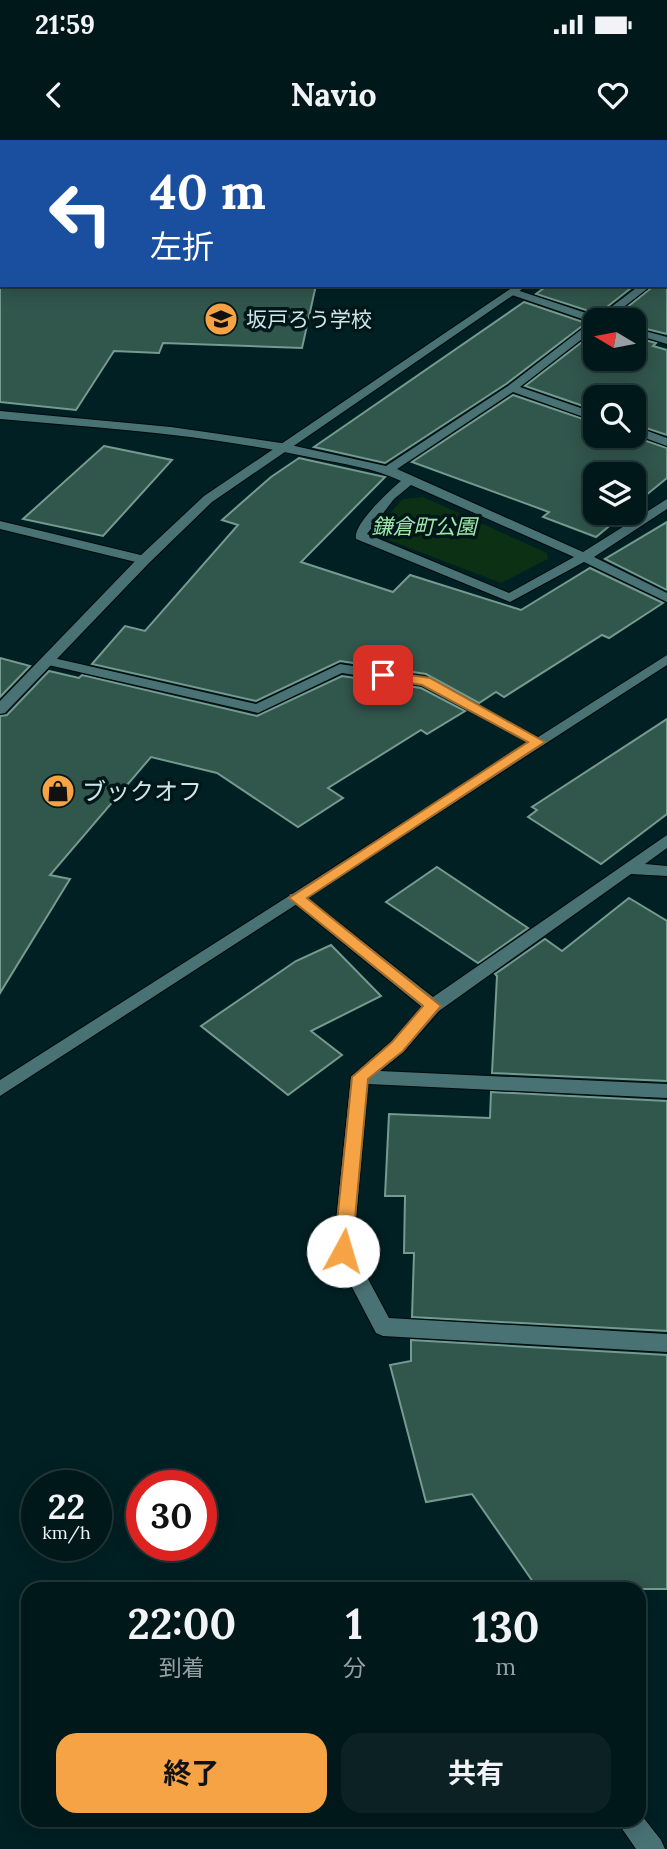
<!DOCTYPE html>
<html lang="ja">
<head>
<meta charset="utf-8">
<style>
	:root { --surface:#01181a; --page:#0b2123; --text:#f1f3f6; --muted:#96a0a2; --line:#233739; --accent:#f5a345 }
	body { margin:0; font-family:Lora,"Noto Sans JP",serif; background:var(--page); color:var(--text); height:100vh; display:flex; flex-direction:column; font-size:26px; white-space:nowrap }
	* { box-sizing:border-box; margin:0 }
	p { font-size:23px; color:var(--muted) }
	.icon { flex:none; width:38px; height:38px; fill:none; stroke:currentColor; stroke-width:2; stroke-linecap:round; stroke-linejoin:round }
	.map { position:relative; flex:1; overflow:hidden }
	.sheet { position:absolute; left:21px; top:1442px; width:625px; height:245px; display:flex; flex-direction:column; background:var(--surface); border-radius:21px; box-shadow:0 4px 18px #0003,0 0 0 2px var(--line) }
	.sheet>* { flex:none }
	.banner { position:absolute; left:0px; top:0px; width:668px; height:147px; box-shadow:0 4px 18px #0003,0 0 0 2px var(--line); background:#1a4fa0; color:#fff; overflow:hidden }
	.needle { width:46px; rotate:280deg }
	.tools { position:absolute; left:583px; top:168px; display:grid; gap:14px }
	.tools a { display:grid; place-items:center; width:63px; height:63px; border-radius:14px; background:var(--surface); box-shadow:0 4px 18px #0003,0 0 0 2px var(--line); font-size:35px }
	.speed { position:absolute; left:21px; top:1330px; display:flex; gap:14px; font-size:35px; font-weight:700; text-align:center }
	.speed>* { display:grid; place-content:center; width:91px; height:91px; border-radius:50%; background:var(--surface); box-shadow:0 4px 18px #0003,0 0 0 2px var(--line); line-height:1 }
	.speed small { font-size:18px; font-weight:400 }
	.speed .limit { border:10px solid #d22; background:#fff; color:#111 }
	.pin { position:absolute; display:grid; place-items:center; width:60px; height:60px; color:#fff; margin:-30px; border-radius:14px; box-shadow:0 4px 10px #0006 }
	.me { position:absolute; width:77px; margin:-38px; rotate:6deg; stroke-linejoin:round; filter:drop-shadow(0 0 5px #0008) }
	.turn { display:flex; align-items:center; gap:24px; height:147px; padding:0 35px; font-size:32px }
	.turn .icon { width:91px; height:91px; stroke-width:2.5 }
	.turn b { display:block; font-size:49px; line-height:60px }
	.eta { display:flex; justify-content:space-evenly; align-items:center; height:119px; text-align:center }
	.eta b { font-size:42px; font-weight:700; line-height:49px }
	.button { display:flex; gap:14px; margin-top:auto; padding:14px 35px }
	.button a { flex:1; height:80px; border-radius:21px; background:var(--accent); color:#111; font-size:28px; font-weight:700; line-height:80px; text-align:center }
	.button a+a { background:var(--page); color:var(--text) }
	.status { display:flex; justify-content:space-between; align-items:center; height:49px; padding:0 35px; background:var(--surface); direction:ltr }
	.status svg { height:19px; fill:currentColor }
	header { display:flex; justify-content:space-between; align-items:center; height:91px; padding:0 35px; background:var(--surface); font-size:32px; font-weight:700 }
	.map>svg:first-child { display:block }
	.green { fill:#0b3014 }
	.building { fill:#31564c; stroke:#749b90; stroke-width:2 }
	.lines { fill:none; stroke-linecap:round; stroke-linejoin:round }
	.service-casing { stroke:#00090a; stroke-width:2 }
	.minor-casing { stroke:#00090a; stroke-width:2 }
	.tertiary-casing { stroke:#00090a; stroke-width:2 }
	.service { fill:#497275; fill-rule:evenodd }
	.minor { fill:#497275; fill-rule:evenodd }
	.tertiary { fill:#497275; fill-rule:evenodd }
	.route { fill:#f5a345; stroke:#9f6a2d; stroke-width:2 }
	.labels { text-anchor:middle; dominant-baseline:central; stroke-width:7; stroke-linejoin:round; paint-order:stroke }
	.far-poi-label { font-size:21px; fill:#d0e5e7; stroke:#001719; text-anchor:start }
	.far-park-label { font-size:21px; font-style:italic; fill:#9fe8aa; stroke:#001719 }
	.poi-label { font-size:24px; fill:#d0e5e7; stroke:#001719; text-anchor:start }
</style>
</head>
<body>
<div class="status"><b>21:59</b><svg viewBox="0 0 49 12"><path d="M0 12V9h3v3zM5 12V6h3v6zM10 12V3h3v9zM15 12V0h3v12zM26 1h20v11H26zM47 4h2v5h-2z"/></svg></div>
<header><svg class="icon" aria-label="back" viewBox="0 0 24 24"><path d="M15 5l-7 7 7 7"/></svg>Navio<svg class="icon" aria-label="heart" viewBox="0 0 24 24"><path d="M12 20l-8-8c-3-5 5-10 8-4 3-6 11-1 8 4z"/></svg></header>
<div class="map">
<svg width="667" height="1709" viewBox="0 0 667 1709">
	<rect width="100%" height="100%" fill="#012023"/>
	<path class="green" d="M423 357 547 413 548 419 501 443 381 397 378 386 403 359Z"/>
	<g class="building">
		<path d="M0 145H316L302 208 163 203 159 213 114 211 76 270 0 262Z"/>
		<path d="M548 145H635L598 174 536 154Z"/>
		<path d="M655 145H667V194L634 186V180H611Z"/>
		<path d="M524 162 586 183 506 244 385 323 314 307Z"/>
		<path d="M595 192V219H634V197L656 203 653 206 667 210V295L634 284V257H595V270L525 246Z"/>
		<path d="M513 255 595 283V296H632L667 308V338L634 365V334H595V373H625L596 397 543 377 549 372 412 322Z"/>
		<path d="M104 306 172 320 103 396 23 379Z"/>
		<path d="M299 318 385 337 301 422 393 452 410 435 521 470 590 428 663 463 609 498 602 495 504 557 496 552 479 563 426 534 340 521 256 561 92 524 125 486 145 491 238 385 222 380 271 337Z"/>
		<path d="M667 382V450L605 419Z"/>
		<path d="M0 518 30 526 0 557Z"/>
		<path d="M49 531 79 538 82 535 257 576 342 536 421 548 465 571 427 594 421 590 328 648 343 658 298 687 217 633 151 617 50 735 70 739 0 853V576L7 575Z"/>
		<path d="M667 579V674L601 724 528 677 537 670 532 667Z"/>
		<path d="M437 727 528 788 478 823 386 762Z"/>
		<path d="M629 758 667 781V941L492 933 497 836 495 834 545 799 562 811Z"/>
		<path d="M331 805 381 856 311 891 342 915 288 955 201 886 296 821Z"/>
		<path d="M491 952 667 961V1191L412 1177 414 1113H404L405 1056H385L389 974 490 978Z"/>
		<path d="M411 1200 667 1215V1449H538L472 1354 426 1362 390 1225 411 1221Z"/>
	</g>
	<g class="lines">
		<defs>
			<path id="service" d="M0 381 149 417 151 420 144 424 0 389Z"/>
			<g id="minor">
				<path d="M0 0H6L0 4Z"/>
				<path d="M640 145H652L607 180H595V189L520 247 595 273V281L513 252 397 329 583 412 667 359V369L594 417 667 453V462L584 422 510 462 356 399C352 385 390 350 401 341 374 328 343 324 314 318 210 295 105 288 0 279V271L171 287 281 303 386 326 508 246 591 182 509 154V150H517L598 177ZM411 345 574 417 509 453 367 394 394 359Z"/>
				<path d="M634 188 667 197V204L634 194Z"/>
				<path d="M634 286 667 298V306L634 294Z"/>
				<path d="M49 517 256 564 340 524 426 537 546 602 538 607 533 605 422 545 342 533 258 573 44 524V518Z"/>
				<path d="M667 695V708L645 724 667 726V736L631 734 439 871 403 912 380 931 667 944V958L368 944 353 1111 389 1178 667 1194V1212L383 1196 376 1193 333 1111 351 937 391 902 422 867 288 758 290 754H302L433 857Z"/>
				<path d="M639 1672 661 1700 665 1709H636L616 1680H639Z"/>
			</g>
			<g id="tertiary">
				<path d="M516 145H528L212 362 149 423 5 573 0 574V561L139 417 204 356Z"/>
				<path d="M667 515V525L0 956V940Z"/>
			</g>
		</defs>
		<use href="#service" class="service-casing"/>
		<use href="#minor" class="minor-casing"/>
		<use href="#tertiary" class="tertiary-casing"/>
		<use href="#service" class="service"/>
		<use href="#minor" class="minor"/>
		<use href="#tertiary" class="tertiary"/>
	</g>
	<path class="route" d="M383 531 430 538 545 602 307 758 441 866 403 911 368 939 352 1111 349 1116 343 1119 336 1116 334 1111 352 937 392 902 423 866 289 758 528 602 422 545 378 538V532Z"/>
	<defs>
		<symbol id="school-disc" viewBox="-11 -11 22 22"><circle r="9.5" fill="#f5a345" stroke="#001719"/><path d="M0-5L7-2L0 1L-7-2ZM-4 1L0 2.5L4 1V4Q0 6-4 4Z" fill="#111"/></symbol>
		<symbol id="shop-disc" viewBox="-11 -11 22 22"><circle r="9.5" fill="#f5a345" stroke="#001719"/><path d="M-5-2.5h2.3a2.7 3.5 0 0 1 5.4 0H5L5.5 6h-11ZM-1.5-2.5h3a1.5 2.3 0 0 0-3 0Z" fill="#111"/></symbol>
	</defs>
	<g fill-rule="evenodd">
		<use href="#school-disc" x="202" y="160" width="38" height="38"/>
		<use href="#shop-disc" x="39" y="632" width="38" height="38"/>
	</g>
	<g class="labels">
		<g class="far-poi-label">
			<text x="246" y="179">坂戸ろう学校</text>
		</g>
		<g class="far-park-label">
			<text x="424" y="386">鎌倉町公園</text>
		</g>
		<g class="poi-label">
			<text x="82" y="651">ブックオフ</text>
		</g>
	</g>
</svg>
<div class="tools">
<a><svg class="needle" viewBox="-14 -14 28 28"><path d="M0-13l5 13h-10z" fill="#e53935"/><path d="M0 13l5-13h-10z" fill="#96a0a2"/></svg></a>
<a><svg class="icon" aria-label="search" viewBox="0 0 24 24"><circle cx="10" cy="10" r="6"/><path d="M15 15l6 6"/></svg></a>
<a><svg class="icon" aria-label="layers" viewBox="0 0 24 24"><path d="M12 4l9 5-9 5-9-5zM3 14l9 5 9-5"/></svg></a>
</div>
<div class="speed"><div>22<small>km/h</small></div><div class="limit">30</div></div>
<div class="pin" style="left:383px;top:535px;background:#d93025"><svg class="icon" aria-label="arrive" viewBox="0 0 24 24"><path d="M6 21V4h12l-3 4 3 4H6"/></svg></div>
<svg class="me" style="left:343px;top:1111px" viewBox="-20 -20 40 40"><circle r="19" fill="#fff"/><path d="M0-13L10 11 0 6-10 11z" fill="#f5a345"/></svg>
<div class="banner">
<div class="turn"><svg class="icon" aria-label="left" viewBox="0 0 24 24"><path d="M17 20v-9H6M10 6l-5 5 5 5"/></svg><div><b>40 m</b>左折</div></div>
</div>
<section class="sheet">
<div class="eta">
<div><b>22:00</b><p>到着</p></div>
<div><b>1</b><p>分</p></div>
<div><b>130</b><p>m</p></div>
</div>
<div class="button"><a>終了</a><a>共有</a></div>
</section>
</div>
</body>
</html>
